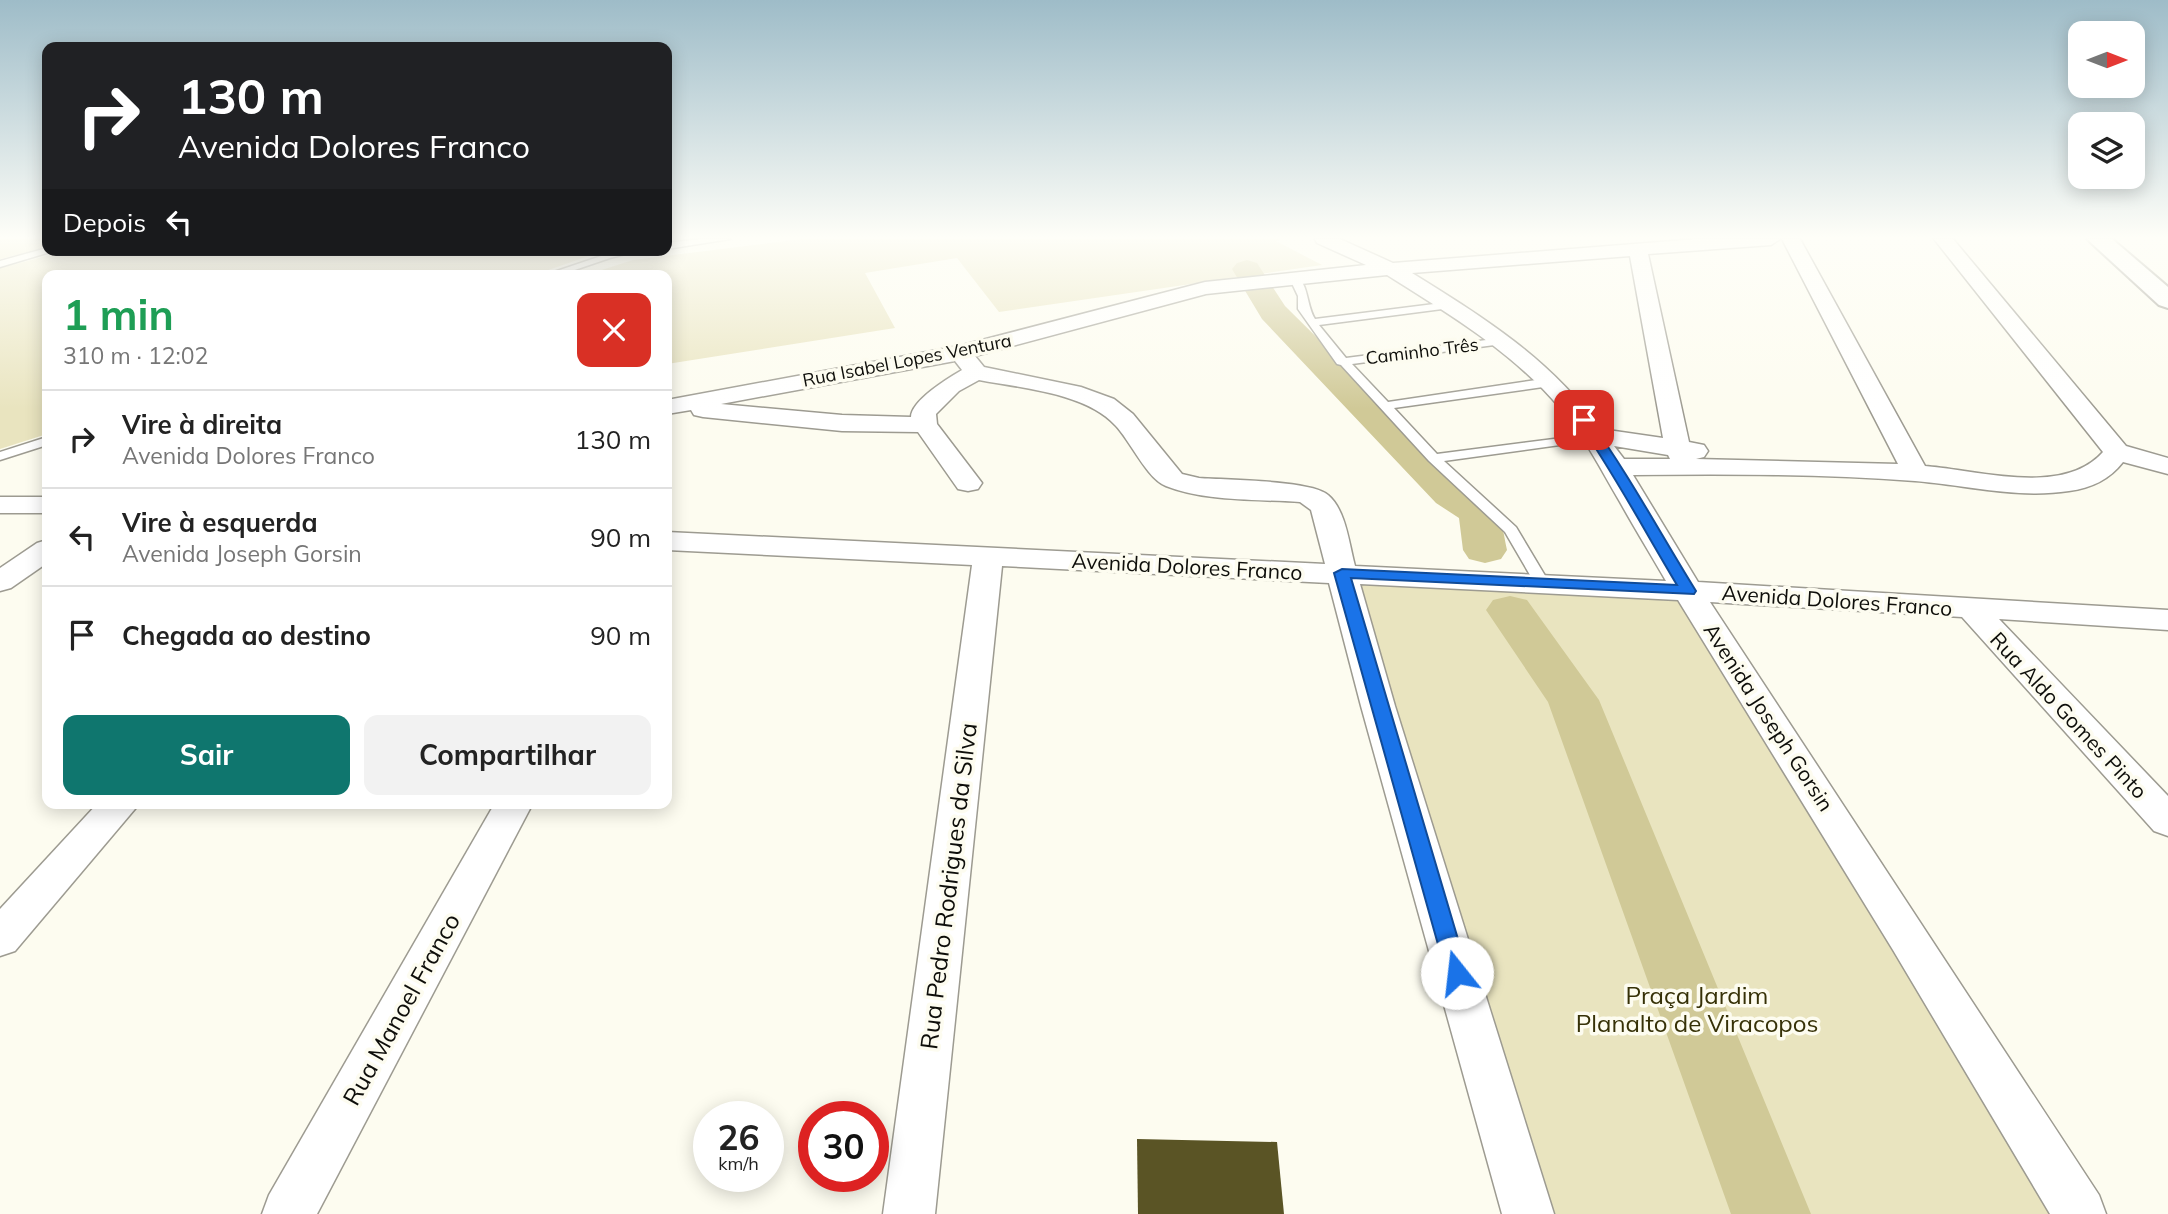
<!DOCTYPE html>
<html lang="pt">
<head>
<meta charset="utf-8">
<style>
	:root { --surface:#fff; --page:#f2f2f2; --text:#222; --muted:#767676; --line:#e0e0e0; --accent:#0f766e }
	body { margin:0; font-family:Mulish,sans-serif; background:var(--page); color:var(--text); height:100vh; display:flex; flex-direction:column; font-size:26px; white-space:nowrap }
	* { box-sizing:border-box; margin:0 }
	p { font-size:23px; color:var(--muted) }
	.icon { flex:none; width:38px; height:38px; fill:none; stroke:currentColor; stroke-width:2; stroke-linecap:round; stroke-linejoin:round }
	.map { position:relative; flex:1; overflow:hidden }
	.sheet { position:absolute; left:42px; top:270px; width:630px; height:539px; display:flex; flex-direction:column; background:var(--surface); border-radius:14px; box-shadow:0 4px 18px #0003 }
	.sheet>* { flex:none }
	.hud { position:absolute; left:42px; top:42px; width:630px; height:214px; border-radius:14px; box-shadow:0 4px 18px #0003; background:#202124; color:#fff; overflow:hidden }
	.needle { width:46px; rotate:90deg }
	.fabs { position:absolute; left:2068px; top:21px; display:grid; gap:14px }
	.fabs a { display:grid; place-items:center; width:77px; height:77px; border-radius:14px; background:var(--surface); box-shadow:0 4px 18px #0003; font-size:35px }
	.speed { position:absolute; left:693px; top:1101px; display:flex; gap:14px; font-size:35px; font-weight:700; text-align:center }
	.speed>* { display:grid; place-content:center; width:91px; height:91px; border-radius:50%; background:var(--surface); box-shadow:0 4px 18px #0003; line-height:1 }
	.speed small { font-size:18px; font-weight:400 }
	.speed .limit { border:10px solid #d22; background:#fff; color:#111 }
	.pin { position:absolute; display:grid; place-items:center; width:60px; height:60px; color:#fff; margin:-30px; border-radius:14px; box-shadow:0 4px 10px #0006 }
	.me { position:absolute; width:77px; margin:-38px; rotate:344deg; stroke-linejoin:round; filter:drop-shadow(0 0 5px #0008) }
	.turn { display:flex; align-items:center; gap:24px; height:147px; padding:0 21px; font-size:32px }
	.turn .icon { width:91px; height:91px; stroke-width:2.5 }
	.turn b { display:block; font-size:49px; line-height:60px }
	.then { display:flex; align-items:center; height:66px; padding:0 21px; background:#0003; gap:14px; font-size:26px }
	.round { display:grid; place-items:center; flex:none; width:74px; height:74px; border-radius:14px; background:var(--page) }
	.overview { display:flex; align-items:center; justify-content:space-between; height:119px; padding:0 21px }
	h1 { font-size:42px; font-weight:700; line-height:52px; color:#1e9e55 }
	.action { display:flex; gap:14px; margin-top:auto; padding:14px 21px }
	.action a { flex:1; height:80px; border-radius:14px; background:var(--accent); color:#fff; font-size:28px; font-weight:700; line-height:80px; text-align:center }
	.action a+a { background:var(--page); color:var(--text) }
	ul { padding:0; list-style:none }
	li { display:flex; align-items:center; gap:21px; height:98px; padding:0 21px; border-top:2px solid var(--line) }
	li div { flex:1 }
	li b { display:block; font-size:26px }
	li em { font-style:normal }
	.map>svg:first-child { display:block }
	.green { fill:#e9e4bf }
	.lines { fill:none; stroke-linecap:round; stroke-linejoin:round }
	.river { fill:#d0c997; fill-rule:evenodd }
	.building { fill:#5a5425 }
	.lane-casing { stroke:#9d9b91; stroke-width:3 }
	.street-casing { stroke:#9d9b91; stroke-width:3 }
	.secondary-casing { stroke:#9d9b91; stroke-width:4 }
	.lane { fill:#fff; fill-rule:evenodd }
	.street { fill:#fff; fill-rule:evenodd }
	.secondary { fill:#fff; fill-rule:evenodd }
	.route { fill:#1a73e8; stroke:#114b97; stroke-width:2 }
	.labels { text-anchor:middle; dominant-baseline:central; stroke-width:7; stroke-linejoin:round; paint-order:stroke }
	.far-street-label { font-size:18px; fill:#0e0e0a; stroke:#fdfcf0 }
	.street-label { font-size:21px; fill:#0e0e0a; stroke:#fdfcf0 }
	.near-street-label { font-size:24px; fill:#0e0e0a; stroke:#fdfcf0 }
	.near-park-label { font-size:24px; fill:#363107; stroke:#fdfcf0 }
</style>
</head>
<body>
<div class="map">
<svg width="2168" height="1214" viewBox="0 0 2168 1214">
	<rect width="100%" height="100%" fill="#fdfcf0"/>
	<g class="green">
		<path d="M0 239H47V247L0 259Z"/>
		<path d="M801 239H1282L1276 241 1322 265 999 312 957 258 865 273 895 328 667 364V275H586L633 260Z"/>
		<path d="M70 250H606L534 275H47V434L0 449V268Z"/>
		<path d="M1351 579 1681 600 2063 1214H1547Z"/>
	</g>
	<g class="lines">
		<g class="river">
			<path d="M1247 260 1257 263 1285 306 1466 485C1501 509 1499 509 1507 550L1501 559 1485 563 1469 559 1463 550 1459 518 1436 503 1262 319 1232 269 1237 263Z"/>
			<path d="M1510 596 1527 600 1599 700 1811 1214H1731L1548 702 1486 610 1493 600Z"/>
		</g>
	</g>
	<path class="building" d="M1137 1139 1277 1142 1284 1214H1138Z"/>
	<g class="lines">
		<defs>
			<g id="lane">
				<path d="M701 239H730L667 249V243Z"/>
				<path d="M47 248 57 250 0 267V261Z"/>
				<path d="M619 250H641L610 258 560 275H545Z"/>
				<path d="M1294 274C1309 282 1306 305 1315 319L1450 302 1455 305 1450 308 1319 325 1346 358 1502 338 1508 341 1502 344 1352 364 1388 402 1550 378 1556 382 1550 386 1394 408 1437 454 1601 433V439L1596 440 1444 461 1516 527 1550 584 1547 587H1537L1505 532 1429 461 1341 365 1337 364 1298 309V296L1289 277Z"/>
				<path d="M47 437V445L0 460V452Z"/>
			</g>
			<g id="street">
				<path d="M1315 239H1340L1393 263 1697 239H1780L1771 245 1648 254 1689 442 1704 445 1708 451 1704 457 1696 459 1898 464 1782 239H1800L1925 466C1979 470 2063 497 2103 452L1934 239H1953L2126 446 2168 458V474L2123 462C2109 480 2091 488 2069 491 2018 499 1966 485 1915 481 1821 474 1727 474 1633 475L1698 582 2168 610V630L1999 619 2168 796V836L2154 831 1962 617 1710 602 2099 1195 2106 1214H2050L1893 950 1678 600 1360 584 1395 706 1554 1214H1502L1361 706 1329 583 1002 566 935 1214H883L972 565 667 550V532L1325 564 1311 510 1300 502C1257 499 1207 502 1166 486 1147 479 1130 440 1115 425 1086 393 1021 388 979 380L959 391 936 414 937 424 982 483 978 489 968 491 958 489 918 432 842 431 703 417 694 415 691 410 667 414V400L959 346 1205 282 1366 265 1317 243ZM1630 256 1663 438 1601 429C1549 358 1486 319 1412 273ZM1387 275C1449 314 1513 352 1560 408 1585 437 1601 470 1620 502 1635 529 1651 555 1666 581L1355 566C1349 544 1346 510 1328 495 1312 480 1224 480 1199 478L1182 474 1133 414 1114 399 1081 387 984 367 975 356 1206 294ZM955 361 962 370C948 378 911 401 911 417L842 415 721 404ZM1614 446 1668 455 1670 459H1624Z"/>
				<rect x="0" y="497" width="47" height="16"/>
				<path d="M47 540V563L11 588 0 591V568L37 543Z"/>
				<path d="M98 803H140L15 951 0 956V909Z"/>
				<path d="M495 803H533L317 1214H262L269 1195Z"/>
			</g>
			<path id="secondary" d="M2087 239H2112L2168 287V308L2159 305Z"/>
		</defs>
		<use href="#lane" class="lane-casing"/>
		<use href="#street" class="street-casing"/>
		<use href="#secondary" class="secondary-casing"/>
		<use href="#lane" class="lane"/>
		<use href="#street" class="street"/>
		<use href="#secondary" class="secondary"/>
	</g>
	<linearGradient id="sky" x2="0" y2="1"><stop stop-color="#9ebcc8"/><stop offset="0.58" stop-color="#fefef8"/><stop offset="1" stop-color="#fefef8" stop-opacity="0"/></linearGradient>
	<rect width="2168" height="409" fill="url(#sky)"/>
	<path class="route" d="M1584 417 1588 418C1628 473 1660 533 1696 591L1694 594 1351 578 1468 973 1465 980 1457 983 1449 980 1446 973 1334 573 1342 569 1677 585C1644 530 1614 473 1577 420Z"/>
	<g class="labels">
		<g class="far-street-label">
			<text transform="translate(1422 351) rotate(-7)">Caminho Três</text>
			<text transform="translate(907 360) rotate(-11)">Rua Isabel Lopes Ventura</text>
		</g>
		<g class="street-label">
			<text transform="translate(1187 566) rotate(3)">Avenida Dolores Franco</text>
			<text transform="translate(1837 600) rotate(4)">Avenida Dolores Franco</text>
			<text transform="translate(2069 715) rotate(47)">Rua Aldo Gomes Pinto</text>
			<text transform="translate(1769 717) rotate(57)">Avenida Joseph Gorsin</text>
		</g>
		<g class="near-street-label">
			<text transform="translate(948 886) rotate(-83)">Rua Pedro Rodrigues da Silva</text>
			<text transform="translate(401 1009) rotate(-61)">Rua Manoel Franco</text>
		</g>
		<g class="near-park-label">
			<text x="1697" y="995">Praça Jardim<tspan x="1697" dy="28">Planalto de Viracopos</tspan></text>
		</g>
	</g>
</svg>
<div class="fabs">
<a><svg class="needle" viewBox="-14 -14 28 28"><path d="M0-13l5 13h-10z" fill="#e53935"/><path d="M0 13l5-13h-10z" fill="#767676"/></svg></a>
<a><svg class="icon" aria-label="layers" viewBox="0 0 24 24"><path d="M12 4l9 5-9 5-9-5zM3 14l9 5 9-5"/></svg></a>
</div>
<div class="speed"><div>26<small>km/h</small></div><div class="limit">30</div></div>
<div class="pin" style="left:1584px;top:420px;background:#d93025"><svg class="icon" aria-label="arrive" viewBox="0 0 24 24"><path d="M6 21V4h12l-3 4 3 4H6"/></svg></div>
<svg class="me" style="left:1457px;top:973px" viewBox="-20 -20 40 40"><circle r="19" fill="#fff"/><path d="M0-13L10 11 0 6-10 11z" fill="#1a73e8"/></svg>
<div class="hud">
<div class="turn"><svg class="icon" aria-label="right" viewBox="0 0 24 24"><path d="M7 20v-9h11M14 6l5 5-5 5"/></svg><div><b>130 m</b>Avenida Dolores Franco</div></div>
<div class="then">Depois<svg class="icon" aria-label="left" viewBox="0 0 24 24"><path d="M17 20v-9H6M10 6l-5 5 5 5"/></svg></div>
</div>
<section class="sheet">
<div class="overview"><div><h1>1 min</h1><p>310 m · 12:02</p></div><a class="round" style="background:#d93025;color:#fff"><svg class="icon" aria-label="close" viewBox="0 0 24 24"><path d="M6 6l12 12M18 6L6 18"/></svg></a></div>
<ul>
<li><svg class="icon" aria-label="right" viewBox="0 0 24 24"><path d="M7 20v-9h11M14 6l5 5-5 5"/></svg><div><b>Vire à direita</b><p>Avenida Dolores Franco</p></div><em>130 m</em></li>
<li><svg class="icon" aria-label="left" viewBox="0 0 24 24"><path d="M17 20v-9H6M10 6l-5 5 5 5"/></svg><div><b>Vire à esquerda</b><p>Avenida Joseph Gorsin</p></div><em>90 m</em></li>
<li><svg class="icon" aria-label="arrive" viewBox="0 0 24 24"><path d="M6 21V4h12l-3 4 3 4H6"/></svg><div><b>Chegada ao destino</b></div><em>90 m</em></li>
</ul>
<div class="action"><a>Sair</a><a>Compartilhar</a></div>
</section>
</div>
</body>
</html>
